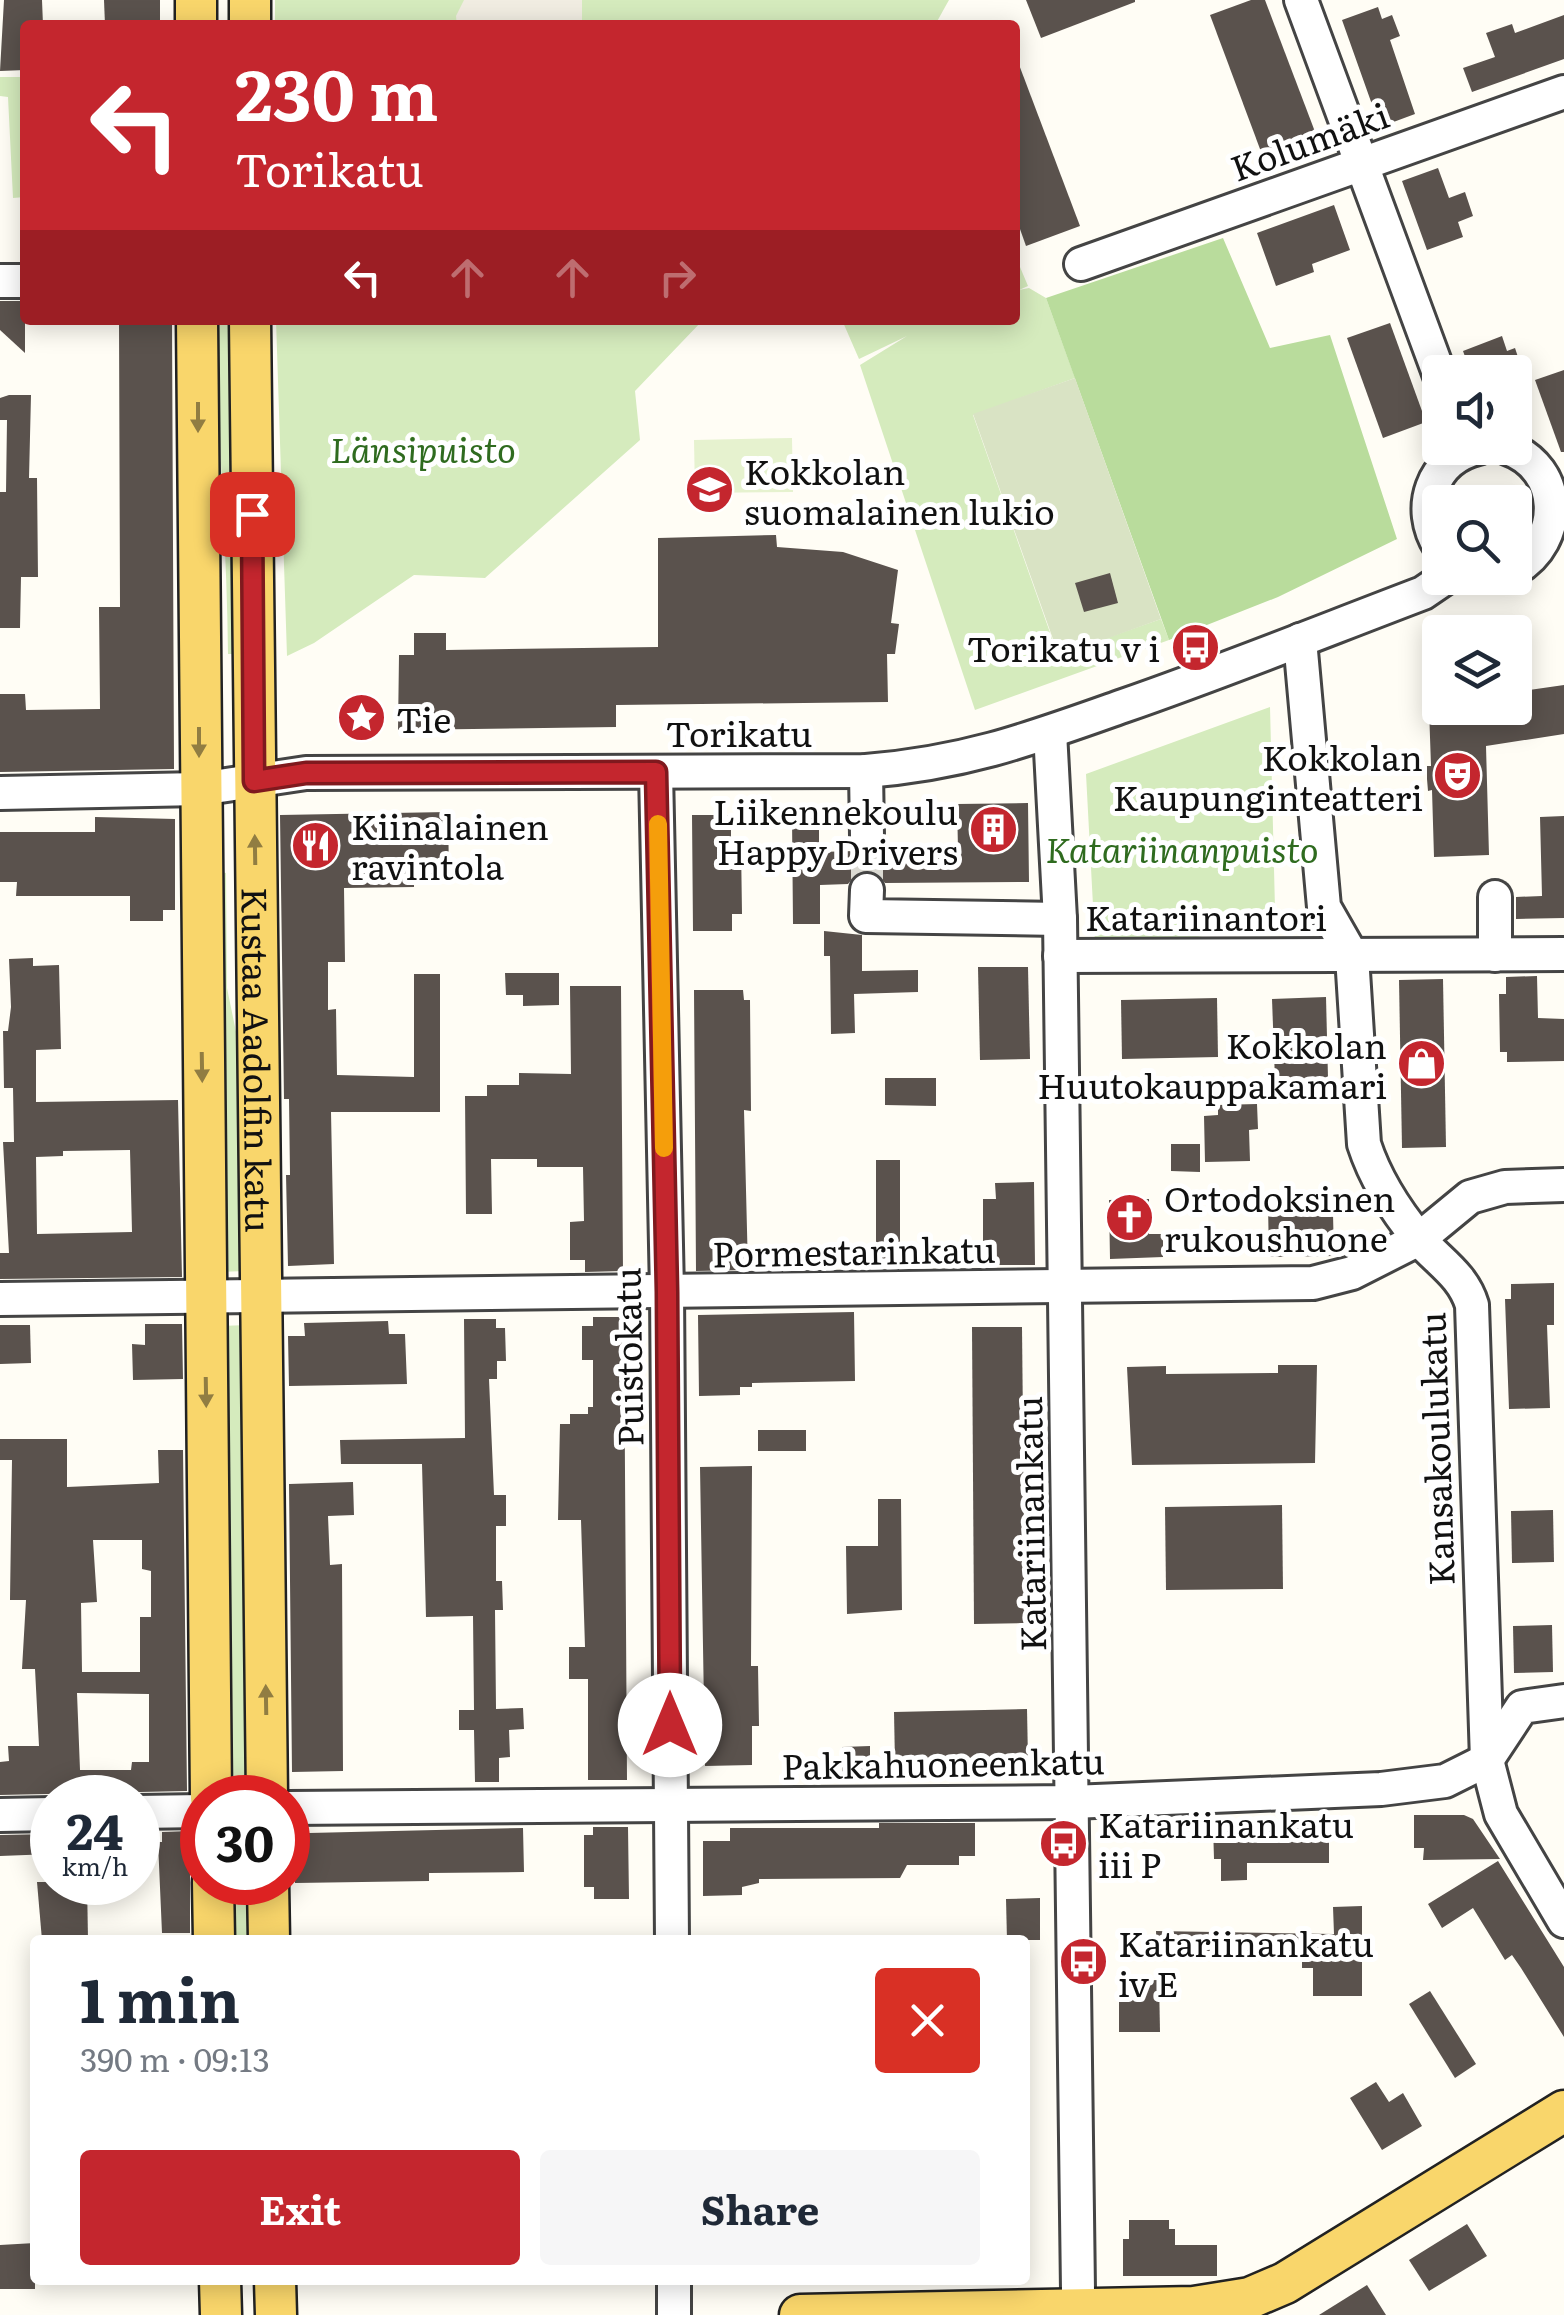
<!DOCTYPE html>
<html lang="en">
<head>
<meta charset="utf-8">
<style>
	:root { --surface:#fff; --page:#f6f6f7; --text:#1f2937; --muted:#747a83; --accent:#c4262e }
	body { margin:0; font-family:Literata,serif; background:var(--page); color:var(--text); height:100vh; display:flex; flex-direction:column; font-size:38px; white-space:nowrap }
	* { box-sizing:border-box; margin:0 }
	p { font-size:32px; color:var(--muted) }
	.icon { flex:none; width:55px; height:55px; fill:none; stroke:currentColor; stroke-width:2; stroke-linecap:round; stroke-linejoin:round }
	.map { position:relative; flex:1; overflow:hidden }
	.sheet { position:absolute; left:30px; top:1935px; width:1000px; height:350px; display:flex; flex-direction:column; background:var(--surface); border-radius:10px; box-shadow:0 5px 25px #0003 }
	.sheet>* { flex:none }
	.guide { position:absolute; left:20px; top:20px; width:1000px; height:305px; border-radius:10px; box-shadow:0 5px 25px #0003; background:#c4262e; color:#fff; overflow:hidden }
	.buttons { position:absolute; left:1422px; top:355px; display:grid; gap:20px }
	.buttons a { display:grid; place-items:center; width:110px; height:110px; border-radius:10px; background:var(--surface); box-shadow:0 5px 25px #0003; font-size:50px }
	.speed { position:absolute; left:30px; top:1775px; display:flex; gap:20px; font-size:50px; font-weight:700; text-align:center }
	.speed>* { display:grid; place-content:center; width:130px; height:130px; border-radius:50%; background:var(--surface); box-shadow:0 5px 25px #0003; line-height:1 }
	.speed small { font-size:25px; font-weight:400 }
	.speed .limit { border:15px solid #d22; background:#fff; color:#111 }
	.pin { position:absolute; display:grid; place-items:center; width:85px; height:85px; color:#fff; margin:-42px; border-radius:20px; box-shadow:0 5px 15px #0006 }
	.me { position:absolute; width:110px; margin:-55px; rotate:0deg; stroke-linejoin:round; filter:drop-shadow(0 0 8px #0008) }
	.turn { display:flex; align-items:center; gap:35px; height:210px; padding:0 50px; font-size:45px }
	.turn .icon { width:130px; height:130px; stroke-width:2.5 }
	.turn b { display:block; font-size:70px; line-height:85px }
	.lanes { display:flex; align-items:center; height:95px; padding:0 50px; background:#0003; justify-content:center; gap:50px; direction:ltr }
	.lanes .off { opacity:.35 }
	.round { display:grid; place-items:center; flex:none; width:105px; height:105px; border-radius:10px; background:var(--page) }
	.overview { display:flex; align-items:center; justify-content:space-between; height:170px; padding:0 50px }
	h1 { font-size:60px; font-weight:700; line-height:75px }
	.button { display:flex; gap:20px; margin-top:auto; padding:20px 50px }
	.button a { flex:1; height:115px; border-radius:10px; background:var(--accent); color:#fff; font-size:40px; font-weight:700; line-height:115px; text-align:center }
	.button a+a { background:var(--page); color:var(--text) }
	.map>svg:first-child { display:block }
	.green { fill:#d5ebbd }
	.forest { fill:#b9dc9c }
	.cemetery { fill:#d9e3c4 }
	.pitch { fill:#e6f2cf }
	.plaza { fill:#f1ede2 }
	.building { fill:#5a524d; fill-rule:evenodd }
	.lines { fill:none; stroke-linecap:round; stroke-linejoin:round }
	.minor-tunnel { stroke:#dbdad3; stroke-width:32; stroke-dasharray:32 16; stroke-linecap:butt }
	.minor-casing { stroke:#444; stroke-width:38 }
	.major-casing { stroke:#222; stroke-width:45 }
	.minor { stroke:#fff; stroke-width:32 }
	.major { stroke:#f9d66b; stroke-width:40 }
	.oneway { fill:#917d42 }
	.route-casing { stroke:#7f191e; stroke-width:25 }
	.route { stroke:#c4262e; stroke-width:18 }
	.slow { stroke:#f59e0b; stroke-width:18 }
	.labels { text-anchor:middle; dominant-baseline:central; stroke-width:10; stroke-linejoin:round; paint-order:stroke }
	.street-label { font-size:35px; fill:#111; stroke:#fff }
	.park-label { font-size:35px; font-style:italic; fill:#2f6b1f; stroke:#fff }
	.poi-label { font-size:35px; fill:#111; stroke:#fff; text-anchor:start }
</style>
</head>
<body>
<div class="map">
<svg width="1564" height="2315" viewBox="0 0 1564 2315">
	<rect width="100%" height="100%" fill="#fffdf5"/>
	<g class="green">
		<path d="M275 0H949L935 25H275Z"/>
		<path d="M0 77H25V197L13 198 8 97 0 96Z"/>
		<path d="M1015 255 1028 286 1019 290 1029 288 1046 298 1075 378 973 415 1058 655 1161 619 1169 640 975 710 860 365 907 336 859 359 842 320H1015Z"/>
		<path d="M217 320H232L235 654H228C227 542 217 432 217 320Z"/>
		<path d="M276 320H703L635 391 640 440 485 578 414 575 314 643 287 656Z"/>
		<path d="M1270 707 1275 909C1216 945 1162 940 1095 943L1086 774Z"/>
		<path d="M221 872 226 873 227 988 243 1066 245 1271 219 1272Z"/>
		<path d="M248 1325 253 1777H226L220 1326Z"/>
		<path d="M229 1883H253L254 1940H230Z"/>
	</g>
	<path class="forest" d="M1223 238 1270 348 1330 335 1397 539 1278 597 1169 640 1046 298Z"/>
	<path class="cemetery" d="M1075 378 1161 619 1059 656 973 414Z"/>
	<path class="pitch" d="M792 438 793 492 695 493 694 440Z"/>
	<path class="plaza" d="M464 0H582V25H457L456 16Z"/>
	<g class="building">
		<path d="M4 0H42L43 25H25V70L0 71Z"/>
		<path d="M104 0H160V25H105Z"/>
		<path d="M1026 0H1135V2L1041 38Z"/>
		<path d="M1251 0H1265L1317 137 1263 157 1210 15Z"/>
		<path d="M1378 7 1382 19 1392 15 1400 36 1390 40 1415 114 1380 127 1342 20Z"/>
		<path d="M1564 15V59L1472 92 1463 68 1495 57 1486 33 1512 24 1515 33Z"/>
		<path d="M1015 54 1080 226 1026 246 1015 215Z"/>
		<path d="M1438 168 1449 198 1465 192 1473 216 1458 222 1463 237 1427 250 1402 181Z"/>
		<path d="M1334 205 1350 250 1312 264 1314 272 1276 286 1257 233Z"/>
		<path d="M0 301H25V353L0 330Z"/>
		<path d="M119 320 172 321 174 769 0 772V694H25L26 710 100 709 99 607H120Z"/>
		<path d="M1390 323 1426 422 1383 438 1347 338Z"/>
		<path d="M1502 336 1507 351 1515 348 1523 372H1459L1468 365 1463 351Z"/>
		<path d="M1564 370V452H1561L1535 380Z"/>
		<path d="M9 395H31L29 478H37L38 577H21L20 628H0V492H6L7 420H0V398Z"/>
		<path d="M776 535 777 547 843 552 898 570 891 623 899 624 895 654H887L888 702 616 705V727L398 730 399 655H414V633H446V650L658 647V538Z"/>
		<path d="M1110 573 1118 603 1084 612 1075 583Z"/>
		<path d="M1564 685V734L1486 746 1489 855 1434 857 1432 790 1428 791 1427 779V766H1431L1429 708H1515V692Z"/>
		<path d="M1028 803 1029 882 885 883 878 874 867 870 857 873 848 884 820 885V924H793L792 817H819V852L855 851 868 856 880 851 958 849 957 804Z"/>
		<path d="M448 812 449 875 414 876V887L344 888 345 962H328V1010L336 1009 337 1075 414 1077V974H440V1112H331L334 1264 288 1266 286 1175H290L289 1099H284L280 815Z"/>
		<path d="M692 815H731V845H741L742 914H732V931H693Z"/>
		<path d="M1564 816V918L1516 919V897L1542 896 1540 817Z"/>
		<path d="M95 817 175 819V910H163V921H130V896H16L17 882H0V832H95Z"/>
		<path d="M824 931 862 935V971L918 970V992L854 994 855 1033 831 1034 830 956H824Z"/>
		<path d="M33 958V966L59 965 61 1049 36 1050V1102L178 1100 182 1277 0 1279V1253H9L3 1142H14L13 1088H4L3 1031H8L11 1007 9 959ZM130 1150 132 1232 37 1234 36 1157 63 1156V1151Z"/>
		<path d="M978 967H1028L1030 1059 980 1060Z"/>
		<path d="M505 973H559V1005L523 1006V995H506Z"/>
		<path d="M1537 976 1538 1018 1564 1019V1061L1507 1062V1052H1500L1499 994H1506V977Z"/>
		<path d="M1443 979 1446 1147 1402 1148 1399 980Z"/>
		<path d="M570 986H621L623 1271 585 1272V1260H570V1222L584 1221 583 1167H537V1159H491L492 1214H466L465 1096H487V1085H519V1073L571 1074Z"/>
		<path d="M694 990H743L744 1000H750L751 1111 744 1110 748 1270 696 1271Z"/>
		<path d="M1326 997 1328 1078 1275 1080 1272 999Z"/>
		<path d="M1217 998 1218 1057 1122 1059 1121 1000Z"/>
		<path d="M885 1078H936V1106L885 1105Z"/>
		<path d="M1257 1104 1258 1129 1249 1130 1250 1161 1205 1162 1204 1116 1218 1115V1105Z"/>
		<path d="M1171 1144H1200V1172L1171 1171Z"/>
		<path d="M876 1160H900V1267L876 1268Z"/>
		<path d="M1034 1182 1035 1265H996V1249H983V1199H996L995 1183Z"/>
		<path d="M1149 1199V1234H1163V1257L1110 1259 1109 1200Z"/>
		<path d="M1268 1205H1294V1215L1333 1214 1334 1256 1269 1257Z"/>
		<path d="M1554 1283V1325H1547L1550 1408 1509 1409 1505 1299H1511V1284Z"/>
		<path d="M854 1312 855 1381 752 1383V1387H740V1395L699 1396 698 1315Z"/>
		<path d="M593 1317H624L627 1780H588V1679H569V1647H585L581 1520H558L560 1424H570V1414H588V1407H593V1360H582V1326H593Z"/>
		<path d="M464 1319H496V1328H505L506 1361H497V1379H489L494 1495H506V1526H496V1581H502L503 1610H495L496 1709 523 1708 524 1729 509 1730 510 1757 499 1758V1782H475L474 1730H459V1710H474L473 1616 426 1617 422 1464H341L340 1440 465 1438Z"/>
		<path d="M388 1321 389 1334H405L407 1384 289 1386 288 1336H305L304 1323Z"/>
		<path d="M145 1324H182L183 1379 133 1380 132 1344 145 1345Z"/>
		<path d="M0 1325H30L31 1363 0 1364Z"/>
		<path d="M972 1327H1022L1025 1623 974 1624Z"/>
		<path d="M1278 1365H1317L1315 1463 1132 1465 1127 1367 1166 1366V1374L1278 1373Z"/>
		<rect x="758" y="1430" width="48" height="21"/>
		<path d="M0 1439H67V1487L159 1483 158 1450H183L187 1791 0 1795V1762L9 1761 8 1746H39L35 1669H22L26 1600H10L12 1460H0ZM93 1540H142V1569L151 1571V1617H140V1672H82L81 1603 97 1602ZM77 1693 149 1694V1762H132L131 1770H80Z"/>
		<path d="M752 1466 751 1666H758L759 1726H752V1765L705 1766 700 1467Z"/>
		<path d="M353 1482 354 1515 328 1516 330 1565 342 1564 343 1771 292 1772 289 1484Z"/>
		<path d="M878 1499H901L902 1610 847 1614 846 1546H878Z"/>
		<path d="M1282 1505 1283 1589 1166 1590 1165 1507Z"/>
		<path d="M1553 1510 1554 1562 1512 1563 1511 1511Z"/>
		<path d="M1552 1625 1553 1672 1514 1673 1513 1626Z"/>
		<path d="M1027 1709 1028 1760 895 1763 894 1712Z"/>
		<path d="M870 1746V1774L842 1775V1747Z"/>
		<path d="M1414 1815H1464L1473 1819 1500 1859 1423 1860 1424 1848H1414Z"/>
		<path d="M879 1823H975V1856H959V1865H907L900 1878 759 1879V1883L742 1887V1895L703 1896V1841H730V1828H879Z"/>
		<path d="M1260 1824V1829L1329 1828V1863H1247V1880L1221 1881V1859H1214L1213 1825Z"/>
		<path d="M593 1827H628L629 1899H594V1887H584V1835H593Z"/>
		<path d="M523 1828 524 1872 429 1873V1881L295 1883 294 1840H309V1833Z"/>
		<path d="M190 1831V1933H162L158 1842H162V1832Z"/>
		<path d="M52 1834V1854L0 1856V1835Z"/>
		<path d="M1498 1861 1564 1967V2037L1521 1968 1512 1955 1505 1960 1473 1908 1442 1928 1428 1904Z"/>
		<path d="M37 1882H87L88 1940H42Z"/>
		<path d="M1040 1898V1940H1007L1006 1899Z"/>
		<path d="M1362 1906V1996H1313V1968H1302V1956L1157 1958 1156 1931 1334 1934 1333 1907Z"/>
		<path d="M1159 1980 1160 2032H1119V1981Z"/>
		<path d="M1430 1991 1476 2064 1455 2078 1409 2004Z"/>
		<path d="M1376 2082 1389 2102 1403 2093 1422 2126 1382 2150 1350 2098Z"/>
		<path d="M1129 2220H1169V2229H1175V2245H1217V2276H1123V2239H1129Z"/>
		<path d="M1467 2224 1487 2256 1429 2291 1409 2260Z"/>
		<path d="M35 2243V2289H0V2245Z"/>
		<path d="M1367 2285 1386 2315H1319Z"/>
	</g>
	<g class="lines">
		<path class="minor-tunnel" d="M867 890V836"/>
		<defs>
			<g id="minor">
				<path d="M1301 0 1440 376"/>
				<path d="M1081 264 1564 92"/>
				<path d="M0 281H25"/>
				<path d="M1507 448C1564 468 1564 541 1515 569"/>
				<path d="M1440 547C1415 508 1432 459 1478 448"/>
				<path d="M1300 640 1324 907 1352 956 1364 1144C1375 1178 1396 1211 1419 1239 1439 1262 1463 1275 1472 1305L1487 1760 1501 1814 1564 1921"/>
				<path d="M1050 732 1060 919 1078 2291 1083 2315"/>
				<path d="M866 771 867 836"/>
				<path d="M656 772 667 1292 672 1940"/>
				<path d="M0 793 200 789 306 773 866 771C966 763 1030 739 1123 706 1224 671 1323 631 1423 593L1445 578"/>
				<path d="M867 890 866 916 1060 919"/>
				<path d="M1495 897V955"/>
				<path d="M1060 956 1564 954"/>
				<path d="M0 1299 1313 1283 1352 1273 1419 1239 1470 1197 1505 1187 1564 1185"/>
				<path d="M288 1808 1072 1802 1381 1789 1445 1781 1487 1760 1522 1707 1564 1701"/>
				<path d="M138 1812 202 1811"/>
				<path d="M0 1815 52 1814"/>
				<path d="M674 2280V2315"/>
			</g>
			<g id="major">
				<path d="M196 0V25"/>
				<path d="M250 0V25"/>
				<path d="M197 320 211 1798"/>
				<path id="s1" d="M250 320 267 1798"/>
				<path d="M213 1882 214 1940"/>
				<path d="M268 1882 269 1940"/>
				<path d="M220 2280 221 2315"/>
				<path d="M275 2280 276 2315"/>
				<path d="M800 2315 1194 2307 1250 2298 1285 2283 1564 2111"/>
			</g>
		</defs>
		<use href="#minor" class="minor-casing"/>
		<use href="#major" class="major-casing"/>
		<use href="#minor" class="minor"/>
		<use href="#major" class="major"/>
	</g>
	<defs><path id="oneway-solid" d="M-6-.8H1V-3.2L6.5 0L1 3.2V.8H-6Z" transform="scale(2.5)"/></defs>
	<g class="oneway">
		<use href="#oneway-solid" transform="translate(198 417) rotate(90)"/>
		<use href="#oneway-solid" transform="translate(199 742) rotate(90)"/>
		<use href="#oneway-solid" transform="translate(255 850) rotate(-91)"/>
		<use href="#oneway-solid" transform="translate(202 1067) rotate(89)"/>
		<use href="#oneway-solid" transform="translate(206 1392) rotate(89)"/>
		<use href="#oneway-solid" transform="translate(266 1700) rotate(-91)"/>
	</g>
	<g class="lines">
		<defs>
			<path id="route" d="M252 514 254 781 306 773 656 772 667 1292 670 1725"/>
		</defs>
		<use href="#route" class="route-casing"/>
		<use href="#route" class="route"/>
		<path class="slow" d="M658 824 664 1148"/>
	</g>
	<defs>
		<symbol id="school-disc" viewBox="-11 -11 22 22"><circle r="9.5" fill="#c4262e" stroke="#fff"/><path d="M0-5L7-2L0 1L-7-2ZM-4 1L0 2.5L4 1V4Q0 6-4 4Z" fill="#fff"/></symbol>
		<symbol id="bus-disc" viewBox="-11 -11 22 22"><circle r="9.5" fill="#c4262e" stroke="#fff"/><path d="M-5-6H5V4H4V6H2V4H-2V6H-4V4H-5ZM-3.5-4V0h7V-4ZM-3.5 1.2v1.5H-2V1.2ZM2 1.2v1.5H3.5V1.2Z" fill="#fff"/></symbol>
		<symbol id="sight-disc" viewBox="-11 -11 22 22"><circle r="9.5" fill="#c4262e" stroke="#fff"/><path d="M0-6L1.8-2.2L6-1.7L2.9 1.2L3.7 5.4L0 3.3L-3.7 5.4L-2.9 1.2L-6-1.7L-1.8-2.2Z" fill="#fff"/></symbol>
		<symbol id="theatre-disc" viewBox="-11 -11 22 22"><circle r="9.5" fill="#c4262e" stroke="#fff"/><path d="M-5-5.5Q0-4 5-5.5V0Q5 5 0 6Q-5 5-5 0ZM-3.3-2.5H-1v1.5H-3.3ZM1-2.5H3.3v1.5H1ZM-2.8 1Q0 5.5 2.8 1Z" fill="#fff"/></symbol>
		<symbol id="building-disc" viewBox="-11 -11 22 22"><circle r="9.5" fill="#c4262e" stroke="#fff"/><path d="M-4-6H4V6H1V3H-1V6H-4ZM-2.5-4.3h1.7v1.8h-1.7ZM.8-4.3h1.7v1.8H.8ZM-2.5-1h1.7V.8h-1.7ZM.8-1h1.7V.8H.8Z" fill="#fff"/></symbol>
		<symbol id="restaurant-disc" viewBox="-11 -11 22 22"><circle r="9.5" fill="#c4262e" stroke="#fff"/><path d="M-5-6h1v4h1v-4h1v4h1v-4h1v5L-1.5 .5V6h-2V.5L-5-1ZM5-6V6H3V1.5H1.5Q1.5-4 5-6Z" fill="#fff"/></symbol>
		<symbol id="shop-disc" viewBox="-11 -11 22 22"><circle r="9.5" fill="#c4262e" stroke="#fff"/><path d="M-5-2.5h2.3a2.7 3.5 0 0 1 5.4 0H5L5.5 6h-11ZM-1.5-2.5h3a1.5 2.3 0 0 0-3 0Z" fill="#fff"/></symbol>
		<symbol id="church-disc" viewBox="-11 -11 22 22"><circle r="9.5" fill="#c4262e" stroke="#fff"/><path d="M-1.2-6h2.4v3.5h3.3v2.4h-3.3V6h-2.4V-.1h-3.3v-2.4h3.3Z" fill="#fff"/></symbol>
	</defs>
	<g fill-rule="evenodd">
		<use href="#school-disc" x="682" y="462" width="55" height="55"/>
		<use href="#bus-disc" x="1168" y="620" width="55" height="55"/>
		<use href="#sight-disc" x="334" y="690" width="55" height="55"/>
		<use href="#theatre-disc" x="1430" y="748" width="55" height="55"/>
		<use href="#building-disc" x="966" y="802" width="55" height="55"/>
		<use href="#restaurant-disc" x="288" y="818" width="55" height="55"/>
		<use href="#shop-disc" x="1394" y="1036" width="55" height="55"/>
		<use href="#church-disc" x="1102" y="1190" width="55" height="55"/>
		<use href="#bus-disc" x="1036" y="1816" width="55" height="55"/>
		<use href="#bus-disc" x="1056" y="1934" width="55" height="55"/>
	</g>
	<g class="labels">
		<g class="street-label">
			<text transform="translate(1309 140) rotate(-20)">Kolumäki</text>
			<text x="739" y="732">Torikatu</text>
			<text x="1206" y="916">Katariinantori</text>
			<text stroke="none"><textPath href="#s1" startOffset="740">Kustaa Aadolfin katu</textPath></text>
			<text transform="translate(854 1250) rotate(-1)">Pormestarinkatu</text>
			<text transform="translate(627 1357) rotate(-91)">Puistokatu</text>
			<text transform="translate(1435 1449) rotate(-92)">Kansakoulukatu</text>
			<text transform="translate(1029 1524) rotate(-91)">Katariinankatu</text>
			<text transform="translate(943 1762) rotate(-1)">Pakkahuoneenkatu</text>
		</g>
		<g class="park-label">
			<text x="423" y="448">Länsipuisto</text>
			<text x="1182" y="848">Katariinanpuisto</text>
		</g>
		<g class="poi-label">
			<text x="744" y="470">Kokkolan<tspan x="744" dy="40">suomalainen lukio</tspan></text>
			<text x="1160" y="647" text-anchor="end">Torikatu v i</text>
			<text x="396" y="718">Tie</text>
			<text x="1423" y="756" text-anchor="end">Kokkolan<tspan x="1423" dy="40">Kaupunginteatteri</tspan></text>
			<text x="958" y="810" text-anchor="end">Liikennekoulu<tspan x="958" dy="40">Happy Drivers</tspan></text>
			<text x="351" y="825">Kiinalainen<tspan x="351" dy="40">ravintola</tspan></text>
			<text x="1387" y="1044" text-anchor="end">Kokkolan<tspan x="1387" dy="40">Huutokauppakamari</tspan></text>
			<text x="1164" y="1197">Ortodoksinen<tspan x="1164" dy="40">rukoushuone</tspan></text>
			<text x="1098" y="1823">Katariinankatu<tspan x="1098" dy="40">iii P</tspan></text>
			<text x="1118" y="1942">Katariinankatu<tspan x="1118" dy="40">iv E</tspan></text>
		</g>
	</g>
</svg>
<div class="buttons">
<a><svg class="icon" aria-label="sound" viewBox="0 0 24 24"><path d="M4 9h4l5-4v14l-5-4H4zM17 9q2 3 0 6"/></svg></a>
<a><svg class="icon" aria-label="search" viewBox="0 0 24 24"><circle cx="10" cy="10" r="6"/><path d="M15 15l6 6"/></svg></a>
<a><svg class="icon" aria-label="layers" viewBox="0 0 24 24"><path d="M12 4l9 5-9 5-9-5zM3 14l9 5 9-5"/></svg></a>
</div>
<div class="speed"><div>24<small>km/h</small></div><div class="limit">30</div></div>
<div class="pin" style="left:252px;top:514px;background:#d93025"><svg class="icon" aria-label="arrive" viewBox="0 0 24 24"><path d="M6 21V4h12l-3 4 3 4H6"/></svg></div>
<svg class="me" style="left:670px;top:1725px" viewBox="-20 -20 40 40"><circle r="19" fill="#fff"/><path d="M0-13L10 11 0 6-10 11z" fill="#c4262e"/></svg>
<div class="guide">
<div class="turn"><svg class="icon" aria-label="left" viewBox="0 0 24 24"><path d="M17 20v-9H6M10 6l-5 5 5 5"/></svg><div><b>230 m</b>Torikatu</div></div>
<div class="lanes"><svg class="icon" aria-label="left" viewBox="0 0 24 24"><path d="M17 20v-9H6M10 6l-5 5 5 5"/></svg><svg class="icon off" aria-label="ahead" viewBox="0 0 24 24"><path d="M12 20V5M6 11l6-6 6 6"/></svg><svg class="icon off" aria-label="ahead" viewBox="0 0 24 24"><path d="M12 20V5M6 11l6-6 6 6"/></svg><svg class="icon off" aria-label="right" viewBox="0 0 24 24"><path d="M7 20v-9h11M14 6l5 5-5 5"/></svg></div>
</div>
<section class="sheet">
<div class="overview"><div><h1>1 min</h1><p>390 m · 09:13</p></div><a class="round" style="background:#d93025;color:#fff"><svg class="icon" aria-label="close" viewBox="0 0 24 24"><path d="M6 6l12 12M18 6L6 18"/></svg></a></div>
<div class="button"><a>Exit</a><a>Share</a></div>
</section>
</div>
</body>
</html>
